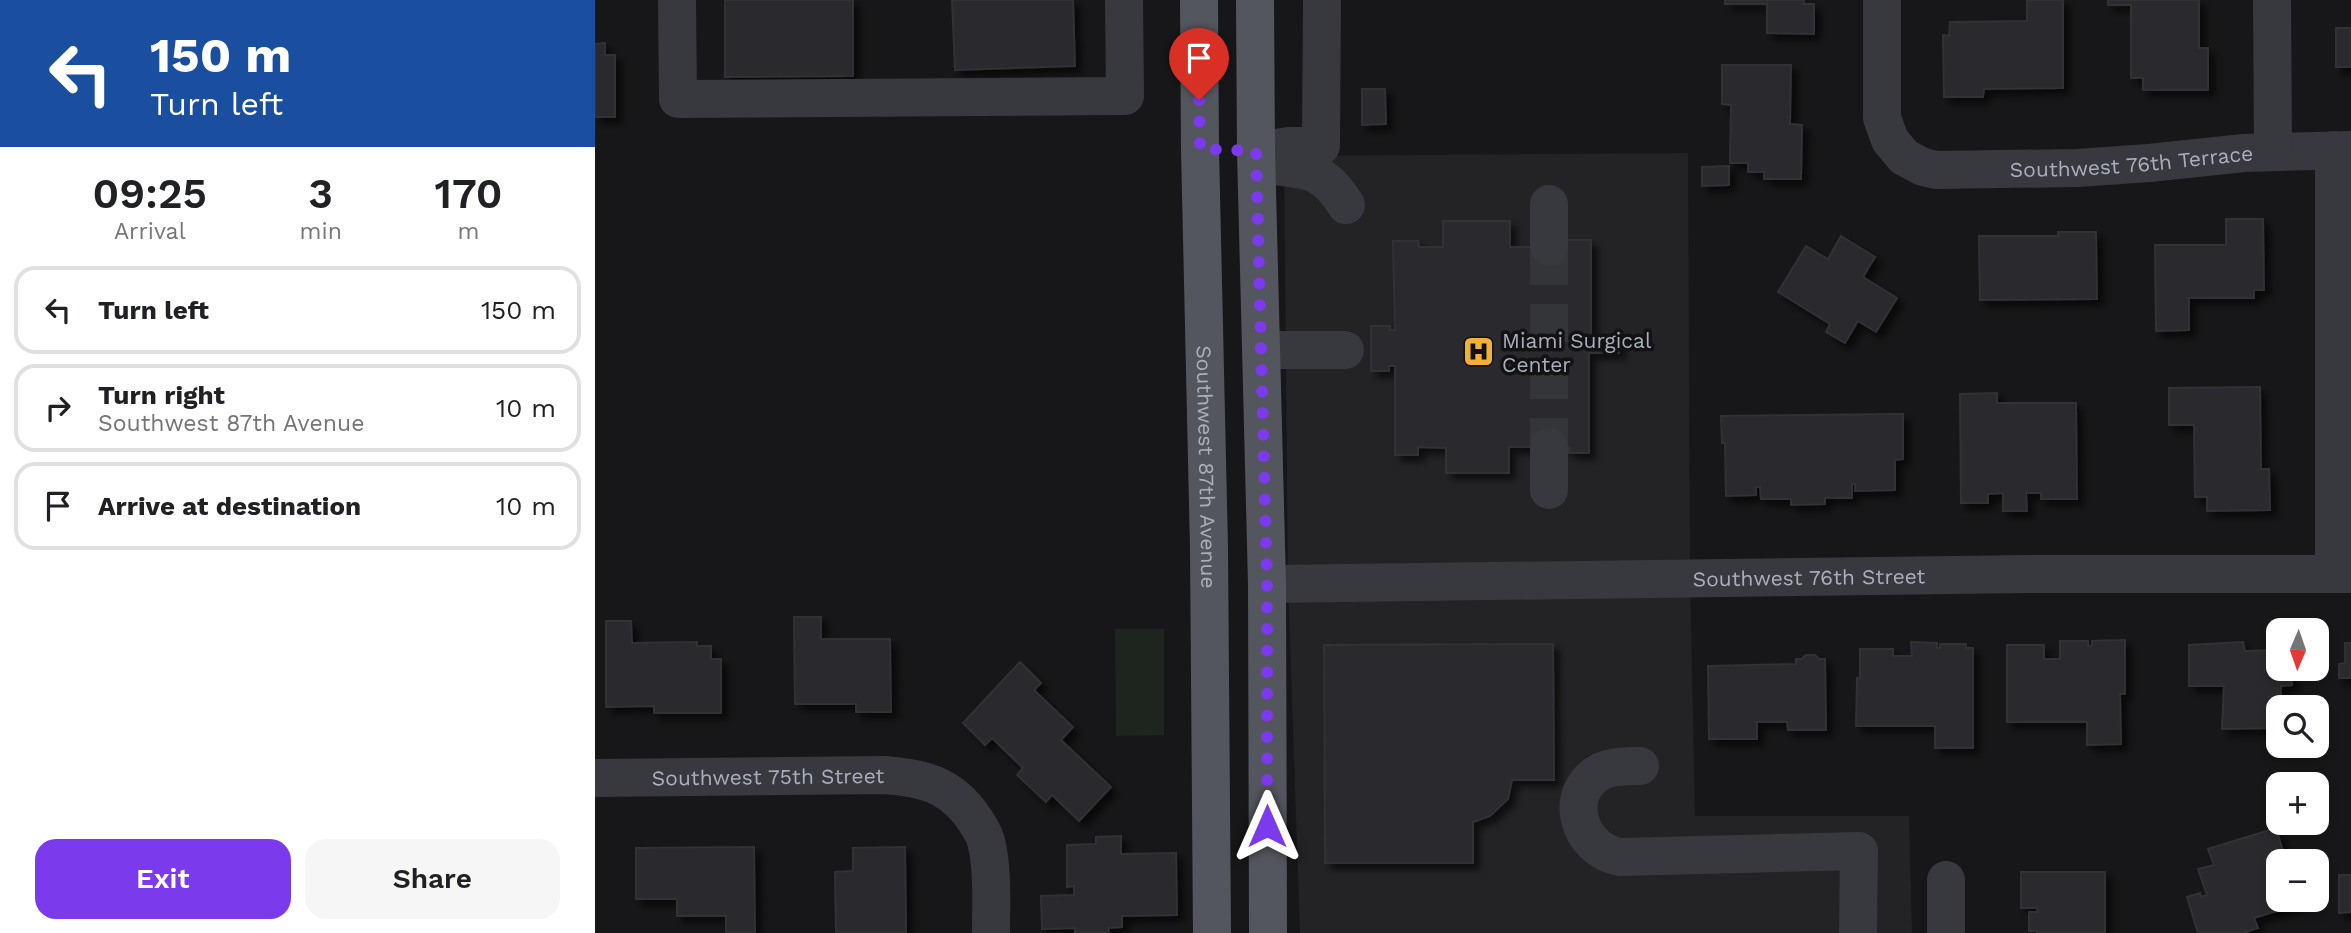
<!DOCTYPE html>
<html lang="en">
<head>
<meta charset="utf-8">
<style>
	:root { --surface:#fff; --page:#f6f6f6; --text:#202124; --muted:#757577; --line:#e0e0e0; --accent:#7c3aed }
	body { margin:0; font-family:"Work Sans",sans-serif; background:var(--page); color:var(--text); height:100vh; display:flex; flex-direction:column; font-size:26px; white-space:nowrap }
	* { box-sizing:border-box; margin:0 }
	p { font-size:23px; color:var(--muted) }
	.icon { flex:none; width:38px; height:38px; fill:none; stroke:currentColor; stroke-width:2; stroke-linecap:round; stroke-linejoin:round }
	.map { position:relative; flex:1; overflow:hidden }
	.sheet { display:flex; flex-direction:column; background:var(--surface); width:595px }
	.sheet>* { flex:none }
	.guide { background:#1a4fa0; color:#fff; overflow:hidden }
	.needle { width:46px; rotate:182deg }
	.controls { position:absolute; left:1671px; top:618px; display:grid; gap:14px }
	.controls a { display:grid; place-items:center; width:63px; height:63px; border-radius:14px; background:var(--surface); box-shadow:0 4px 10px #0003; font-size:35px }
	.pin { position:absolute; display:grid; place-items:center; width:60px; height:60px; color:#fff; margin:-72px -30px; border-radius:50% 50% 50% 0; rotate:-45deg; box-shadow:0 0 7px #0007 }
	.pin .icon { rotate:45deg }
	.me { position:absolute; width:77px; margin:-38px; rotate:0deg; stroke-linejoin:round; filter:drop-shadow(0 0 5px #0008) }
	.turn { display:flex; align-items:center; gap:24px; height:147px; padding:0 35px; font-size:32px }
	.turn .icon { width:91px; height:91px; stroke-width:2.5 }
	.turn b { display:block; font-size:49px; line-height:60px }
	.eta { display:flex; justify-content:space-evenly; align-items:center; height:119px; text-align:center }
	.eta b { font-size:42px; font-weight:600; line-height:49px }
	.button { display:flex; gap:14px; margin-top:auto; padding:14px 35px }
	.button a { flex:1; height:80px; border-radius:21px; background:var(--accent); color:#fff; font-size:28px; font-weight:600; line-height:80px; text-align:center }
	.button a+a { background:var(--page); color:var(--text) }
	ul { padding:0; list-style:none }
	li { display:flex; align-items:center; gap:21px; height:88px; margin:0 14px 10px; padding:0 21px; border:4px solid var(--line); border-radius:21px }
	li div { flex:1 }
	li b { display:block; font-size:26px }
	li em { font-style:normal }
	main { display:flex; flex:1; min-height:0 }
	.map>svg:first-child { display:block }
	.built { fill:#232326 }
	.pitch { fill:#1d251e }
	.building { fill:#2a2a2d; stroke:#313135; stroke-width:2; filter:url(#shadow) }
	.lines { fill:none; stroke-linecap:round; stroke-linejoin:round }
	.minor-tunnel { stroke:#343539; stroke-width:38; stroke-dasharray:38 19; stroke-linecap:butt }
	.minor { stroke:#38393e; stroke-width:38 }
	.major { stroke:#54565d; stroke-width:38 }
	.route { stroke:#7c3aed; stroke-width:12; stroke-dasharray:0 21.6 }
	.labels { text-anchor:middle; dominant-baseline:central; stroke-width:7; stroke-linejoin:round; paint-order:stroke }
	.street-label { font-size:21px; fill:#aaafb9; stroke:#121214 }
	.poi-label { font-size:21px; fill:#aaafb9; stroke:#121214; text-anchor:start }
</style>
</head>
<body>
<main>
<section class="sheet">
<div class="guide">
<div class="turn"><svg class="icon" aria-label="left" viewBox="0 0 24 24"><path d="M17 20v-9H6M10 6l-5 5 5 5"/></svg><div><b>150 m</b>Turn left</div></div>
</div>
<div class="eta">
<div><b>09:25</b><p>Arrival</p></div>
<div><b>3</b><p>min</p></div>
<div><b>170</b><p>m</p></div>
</div>
<ul>
<li><svg class="icon" aria-label="left" viewBox="0 0 24 24"><path d="M17 20v-9H6M10 6l-5 5 5 5"/></svg><div><b>Turn left</b></div><em>150 m</em></li>
<li><svg class="icon" aria-label="right" viewBox="0 0 24 24"><path d="M7 20v-9h11M14 6l5 5-5 5"/></svg><div><b>Turn right</b><p>Southwest 87th Avenue</p></div><em>10 m</em></li>
<li><svg class="icon" aria-label="arrive" viewBox="0 0 24 24"><path d="M6 21V4h12l-3 4 3 4H6"/></svg><div><b>Arrive at destination</b></div><em>10 m</em></li>
</ul>
<div class="button"><a>Exit</a><a>Share</a></div>
</section>
<div class="map">
<svg width="1756" height="933" viewBox="0 0 1756 933">
	<defs>
		<filter id="shadow"><feDropShadow dx="6" dy="6" stdDeviation="3.5" flood-color="#0009"/></filter>
	</defs>
	<rect width="100%" height="100%" fill="#171719"/>
	<path class="built" d="M1093 153 1095 575 1100 816H1314L1317 933H705L693 582 689 156Z"/>
	<path class="pitch" d="M520 629H569V735L521 736Z"/>
	<g class="building">
		<path d="M130 0H258V76L130 77Z"/>
		<path d="M357 0H478L480 66 360 70Z"/>
		<path d="M1130 0H1209V4H1219V34L1172 33V4H1130Z"/>
		<path d="M1432 0H1468V88L1389 89 1388 97H1349L1348 35 1354 36 1355 22 1432 21Z"/>
		<path d="M1513 0H1604V48H1613V90H1548V78H1536V5H1513Z"/>
		<rect x="1741" y="28" width="15" height="39"/>
		<path d="M10 43V55H20V117H0V44Z"/>
		<path d="M1127 65H1196L1195 124 1207 125 1206 179H1169V172H1153V163H1135L1136 105 1127 104Z"/>
		<path d="M767 89H790L791 124 767 125Z"/>
		<path d="M1134 166V185L1107 186V167Z"/>
		<path d="M1631 219H1668L1669 290H1659V298H1594V330L1561 331 1560 245H1631Z"/>
		<path d="M848 221H915V247H972L971 240H996V340H1024V353H994V453H974V447H914V473H851V448L823 447V455H800V366H794V371H776V326H795V330H800L798 241H823L824 247H848Z"/>
		<path d="M1463 232H1501L1502 299 1385 300 1384 236H1463Z"/>
		<path d="M1246 236 1280 257 1268 277 1302 298 1281 332 1263 321 1250 343 1231 332 1235 324 1183 292 1211 246 1233 259Z"/>
		<path d="M1665 387 1666 469H1674L1675 510 1612 511V497H1600L1599 425H1574V388Z"/>
		<path d="M1402 393V403H1481L1482 499H1446V493H1431L1432 511H1408V493L1393 494V503H1366L1365 394Z"/>
		<path d="M1308 414V459L1300 460V490L1260 491V484H1257V498H1230V504L1196 505V499H1166L1165 487H1161V495L1131 496 1130 443H1127L1126 416Z"/>
		<path d="M199 617H226V639H295L296 712H261V704H200Z"/>
		<path d="M11 621H36L37 643 102 642V646H116V659H126V713H59V706L11 707Z"/>
		<path d="M1530 640V694H1525L1526 744 1492 745V722H1412V645H1449V659H1465V641H1493V646H1497V641Z"/>
		<path d="M1316 642 1342 643V648H1345V644H1371V648H1378V748H1340V726H1261L1262 678H1265V649H1298V656H1317Z"/>
		<path d="M1648 642 1650 651 1684 650V668H1697V685L1686 686 1684 728 1627 729 1629 686H1594V645Z"/>
		<path d="M1750 643H1756V678H1744V664L1750 663Z"/>
		<path d="M958 644 959 780H917L913 799 895 816 878 822V863H730L729 645Z"/>
		<path d="M1211 655H1220L1224 659H1230L1231 730H1193L1192 722H1162V739H1114L1113 666 1201 664V659H1206Z"/>
		<path d="M425 662 446 683 439 690 478 727 466 740 516 787 484 821 457 795 451 802 422 775 428 768 397 738 390 745 368 723Z"/>
		<path d="M1681 828 1691 861H1684V900H1704L1705 904 1659 918 1663 928 1648 933H1603L1592 897 1605 893 1606 897 1612 895 1603 869 1619 865 1613 849Z"/>
		<path d="M526 836V854L581 853 582 915 527 916V927L513 928 514 933H480V928L447 929 446 896 479 895V886L472 887V845L501 844V837Z"/>
		<path d="M159 847 160 933H131V916H82V899H41V848Z"/>
		<path d="M310 847 311 933H241L240 872 258 871V848Z"/>
		<path d="M1426 872H1510V933H1442V931H1434V912H1443L1442 908H1426Z"/>
		<path d="M1744 875H1756V912L1744 913Z"/>
	</g>
	<g class="lines">
		<path class="minor-tunnel" d="M954 247V447"/>
		<g class="minor">
			<path d="M82 0 83 99 530 96 529 0"/>
			<path id="s1" d="M1287 0V118L1295 140 1309 157 1328 167 1341 170 1482 168 1554 163 1649 153 1756 150"/>
			<path d="M1677 0 1678 152"/>
			<path d="M661 151 694 146H726L727 0"/>
			<path d="M667 165C709 170 727 166 751 205"/>
			<path d="M954 247V204"/>
			<path d="M667 350H750"/>
			<path d="M954 490V447"/>
			<path d="M1739 574V150"/>
			<path id="s2" d="M672 584 1435 574H1756"/>
			<path d="M1045 766C1032 766 1018 766 1007 771 966 792 983 850 1025 857L1264 851 1263 933"/>
			<path id="s3" d="M0 778 290 775C326 778 352 783 375 813 381 821 388 831 391 841 398 868 396 905 396 933"/>
			<path d="M1351 933V880"/>
		</g>
		<g class="major">
			<path id="s4" d="M604 0 605 149 614 548 617 933"/>
			<path d="M660 0 661 151 672 584 673 933"/>
		</g>
	</g>
	<g class="lines">
		<path class="route" d="M604 100 605 149 661 151 672 584V826"/>
	</g>
	<defs>
		<symbol id="hospital-square" viewBox="-11 -11 22 22"><rect x="-9" y="-9" width="18" height="18" rx="4" fill="#f1b138" stroke="#121214"/><path d="M-5-5h3v3.5h4V-5h3V5h-3V1.5h-4V5h-3Z" fill="#111"/></symbol>
	</defs>
	<g fill-rule="evenodd">
		<use href="#hospital-square" x="866" y="334" width="35" height="35"/>
	</g>
	<g class="labels">
		<g class="street-label">
			<text stroke="none"><textPath href="#s1" startOffset="394">Southwest 76th Terrace</textPath></text>
			<text stroke="none"><textPath href="#s4" startOffset="467">Southwest 87th Avenue</textPath></text>
			<text stroke="none"><textPath href="#s2" startOffset="542">Southwest 76th Street</textPath></text>
			<text stroke="none"><textPath href="#s3" startOffset="173">Southwest 75th Street</textPath></text>
		</g>
		<g class="poi-label">
			<text x="907" y="340">Miami Surgical<tspan x="907" dy="24">Center</tspan></text>
		</g>
	</g>
</svg>
<div class="controls">
<a><svg class="needle" viewBox="-14 -14 28 28"><path d="M0-13l5 13h-10z" fill="#e53935"/><path d="M0 13l5-13h-10z" fill="#757577"/></svg></a>
<a><svg class="icon" aria-label="search" viewBox="0 0 24 24"><circle cx="10" cy="10" r="6"/><path d="M15 15l6 6"/></svg></a>
<a>+</a>
<a>−</a>
</div>
<div class="pin" style="left:604px;top:100px;background:#d93025"><svg class="icon" aria-label="arrive" viewBox="0 0 24 24"><path d="M6 21V4h12l-3 4 3 4H6"/></svg></div>
<svg class="me" style="left:672px;top:826px" viewBox="-20 -20 40 40"><path d="M0-17L14 15 0 8-14 15z" fill="#7c3aed" stroke="#fff" stroke-width="4"/></svg>
</div>
</main>
</body>
</html>
